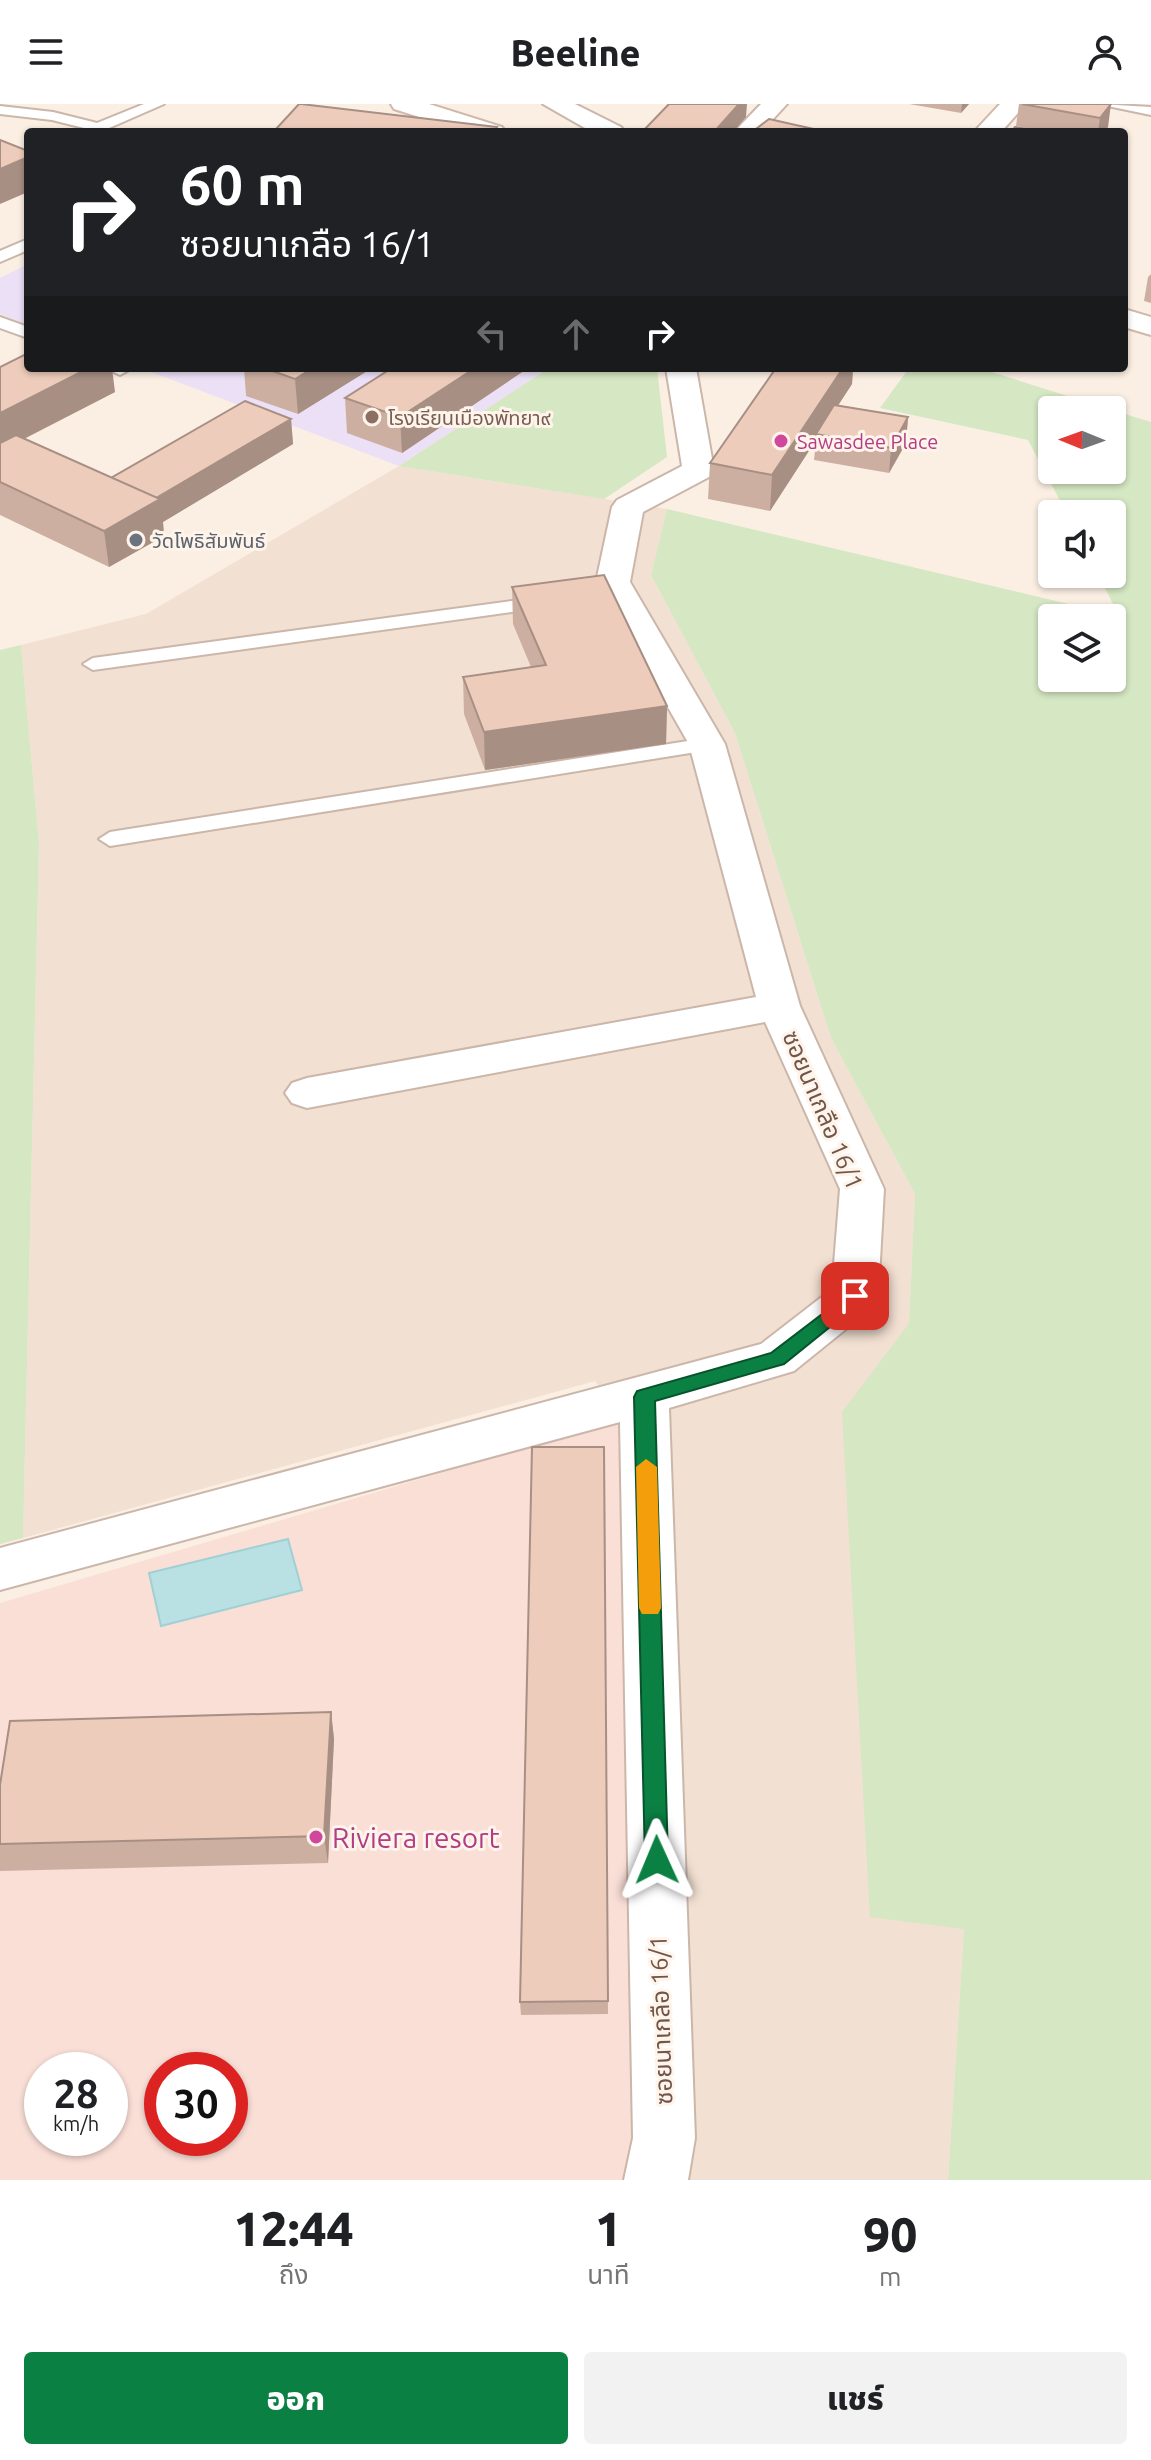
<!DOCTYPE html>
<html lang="th">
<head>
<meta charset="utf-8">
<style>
	:root { --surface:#fff; --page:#f2f2f2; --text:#202124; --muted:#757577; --accent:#0b8043 }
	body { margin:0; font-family:Ubuntu,"Noto Sans Thai",sans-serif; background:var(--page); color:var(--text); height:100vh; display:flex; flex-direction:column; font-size:30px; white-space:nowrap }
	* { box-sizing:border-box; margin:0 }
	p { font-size:26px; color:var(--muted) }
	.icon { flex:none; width:44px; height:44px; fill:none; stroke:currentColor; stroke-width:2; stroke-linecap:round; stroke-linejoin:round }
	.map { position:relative; height:2076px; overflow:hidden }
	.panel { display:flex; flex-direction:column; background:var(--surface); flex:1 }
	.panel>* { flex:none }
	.hud { position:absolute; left:24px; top:24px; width:1104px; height:244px; border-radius:8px; box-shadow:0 2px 6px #0004; background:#202124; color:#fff; overflow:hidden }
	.needle { width:52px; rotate:271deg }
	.fabs { position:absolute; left:1038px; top:292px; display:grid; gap:16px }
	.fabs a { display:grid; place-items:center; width:88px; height:88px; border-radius:8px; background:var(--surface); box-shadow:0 2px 6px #0004; font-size:40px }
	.speed { position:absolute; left:24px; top:1948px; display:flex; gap:16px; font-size:40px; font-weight:700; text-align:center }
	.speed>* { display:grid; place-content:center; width:104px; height:104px; border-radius:50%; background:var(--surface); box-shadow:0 2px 6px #0004; line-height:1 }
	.speed small { font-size:20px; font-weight:400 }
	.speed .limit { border:12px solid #d22; background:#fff; color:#111 }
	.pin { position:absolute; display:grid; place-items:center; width:68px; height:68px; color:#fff; margin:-34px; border-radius:16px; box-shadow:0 4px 12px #0006 }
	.me { position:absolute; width:88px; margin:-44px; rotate:359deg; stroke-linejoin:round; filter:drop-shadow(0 0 6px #0008) }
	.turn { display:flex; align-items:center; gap:28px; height:168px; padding:0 24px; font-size:36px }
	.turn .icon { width:104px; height:104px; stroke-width:2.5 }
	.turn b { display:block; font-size:56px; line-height:68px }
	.lanes { display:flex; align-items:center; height:76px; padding:0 24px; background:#0003; justify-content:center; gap:40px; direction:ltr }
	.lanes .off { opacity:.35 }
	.eta { display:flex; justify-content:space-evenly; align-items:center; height:136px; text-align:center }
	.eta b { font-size:48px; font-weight:800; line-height:56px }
	.button { display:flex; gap:16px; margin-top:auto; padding:16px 24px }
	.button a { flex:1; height:92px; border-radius:8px; background:var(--accent); color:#fff; font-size:32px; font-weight:800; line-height:92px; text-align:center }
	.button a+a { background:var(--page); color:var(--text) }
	header { display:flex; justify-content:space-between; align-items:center; height:104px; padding:0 24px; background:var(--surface); font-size:36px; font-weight:800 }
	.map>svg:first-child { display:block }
	.residential { fill:#f2e0d2 }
	.commercial { fill:#fadfd7; fill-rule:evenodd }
	.education { fill:#ece0f7 }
	.green { fill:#d5e7c3; fill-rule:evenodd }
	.water { fill:#b9e0e3; stroke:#a0d0d4; stroke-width:2 }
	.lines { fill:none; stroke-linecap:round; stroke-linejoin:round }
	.lane-casing { stroke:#cbb6aa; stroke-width:4 }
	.street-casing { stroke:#cbb6aa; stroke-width:4 }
	.secondary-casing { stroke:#d0b8ab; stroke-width:4 }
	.lane { fill:#fff; fill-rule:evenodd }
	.street { fill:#fff; fill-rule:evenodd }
	.secondary { fill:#fff; fill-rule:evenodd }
	.wall { fill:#cdafa2 }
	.shaded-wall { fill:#a78f84 }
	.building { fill:#eeccbc; stroke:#a78f84; stroke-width:2 }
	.route { fill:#0b8043; stroke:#07532c; stroke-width:2 }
	.slow { fill:#f59e0b }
	.education-dot { fill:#8d6e63; stroke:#fef4e9; stroke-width:3 }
	.hotel-dot { fill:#d1479c; stroke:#fef4e9; stroke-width:3 }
	.worship-dot { fill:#6b7280; stroke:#fef4e9; stroke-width:3 }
	.labels { text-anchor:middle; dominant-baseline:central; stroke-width:6; stroke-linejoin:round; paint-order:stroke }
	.far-education-label { font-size:20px; fill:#785e54; stroke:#fef4e9; text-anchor:start }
	.far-hotel-label { font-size:20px; fill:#b23c85; stroke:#fef4e9; text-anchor:start }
	.far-worship-label { font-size:20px; fill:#5b616d; stroke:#fef4e9; text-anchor:start }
	.street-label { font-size:24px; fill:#71554b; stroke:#fef4e9 }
	.near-hotel-label { font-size:28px; fill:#b23c85; stroke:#fef4e9; text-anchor:start }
</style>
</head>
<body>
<header><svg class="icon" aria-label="menu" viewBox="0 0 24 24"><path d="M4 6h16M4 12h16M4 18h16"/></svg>Beeline<svg class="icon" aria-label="person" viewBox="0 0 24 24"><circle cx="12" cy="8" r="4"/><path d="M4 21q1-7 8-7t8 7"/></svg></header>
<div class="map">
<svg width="1151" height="2076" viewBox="0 0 1151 2076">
	<rect width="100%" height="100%" fill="#fbefe3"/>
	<path class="residential" d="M399 362 667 405 651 471 735 629 831 934 915 1090 909 1219 842 1309 964 1824 948 2076H625L624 1315 595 1277 23 1434 39 739 21 541 146 510Z"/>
	<path class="commercial" d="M624 1315 638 2033 625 2076H0V1499ZM42 1966H110V2034H42ZM162 1966H230V2034H162Z"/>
	<g class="education">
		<path d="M28 160V221L0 210V174Z"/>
		<path d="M141 264H549L399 362Z"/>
	</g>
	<g class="green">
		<path d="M549 264H657L667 353 604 395 399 362Z"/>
		<path d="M909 264H979L1112 306H1052V366H1112V306L1151 318V2076H948L964 1825 870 1813 842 1308 909 1219 915 1090 831 934 735 629 651 471 667 405 1119 512 1098 470H1112V410H1067L1028 336 880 304ZM1112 514V574H1052V514Z"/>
		<path d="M21 541 39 739 23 1434 0 1440V546Z"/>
	</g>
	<path class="water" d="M288 1435 302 1486 161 1522 149 1469Z"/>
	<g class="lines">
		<defs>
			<g id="lane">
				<path d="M144 0H164L100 28 52 16 0 10V2L53 8 97 19Z"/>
				<path d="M1098 0 1151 3V11Z"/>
				<path d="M28 135V146L0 158V147Z"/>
				<path d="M0 213 28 223V234L0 224Z"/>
				<path d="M105 264H127L129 266 120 271Z"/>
				<path d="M548 492 555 494 558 498 555 502 93 566 83 560 93 554Z"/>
				<path d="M707 634 718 640 715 645 110 742 99 735 110 728Z"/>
			</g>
			<g id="street">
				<path d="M543 0H575L621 23 625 28H592Z"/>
				<path d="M761 0H787L761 28H734Z"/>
				<path d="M666 264H696L714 366 709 373 643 408 630 478 725 640 800 902 884 1085 878 1192 872 1204 794 1267 669 1304 695 2034 688 2076H624L633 2034 620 1318 0 1486V1444L761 1240 832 1185 840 1085 765 918 307 1004 292 999 285 989 292 979 307 974 756 893 689 640 596 478 612 403 617 396 682 362Z"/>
			</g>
			<g id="secondary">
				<path d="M391 0H429L502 23 506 28H467L394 5Z"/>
				<path d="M1000 0H1026L1001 28H974Z"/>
				<path d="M1124 205 1151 213V231L1124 223Z"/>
			</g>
		</defs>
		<use href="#lane" class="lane-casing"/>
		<use href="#street" class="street-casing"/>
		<use href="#secondary" class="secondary-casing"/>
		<use href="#lane" class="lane"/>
		<use href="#street" class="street"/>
		<use href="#secondary" class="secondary"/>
	</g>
	<g class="wall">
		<path d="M909 0H969L961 9Z"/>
		<path d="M1019 0H1109L1108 23 1104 28H1049L1016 22Z"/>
		<path d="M497 23V28H276V25Z"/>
		<path d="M1151 170V199L1144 197 1148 173Z"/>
		<path d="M0 263 115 288 24 335 111 374 291 315 293 340 163 418 164 432 109 463 0 411Z"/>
		<path d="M244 264H372L298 310 246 292Z"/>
		<path d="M528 264 402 349 347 329 345 294Z"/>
		<path d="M776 264H853L852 280 838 301 908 313 906 339 889 369 814 356 816 336 770 407 708 395 710 359Z"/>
		<path d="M512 483 667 602 666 640 485 666 464 610 463 573 531 563 513 520Z"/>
		<path d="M604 1343 608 1910 521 1911 520 1898Z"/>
		<path d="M331 1608 334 1635 328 1759 0 1767V1681Z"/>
	</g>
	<g class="shaded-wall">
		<path d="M739 0H747L746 13 733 28H714Z"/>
		<path d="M962 0H969L961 9Z"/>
		<path d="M1111 0 1108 23 1104 28H1098L1100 14Z"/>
		<path d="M28 53V88L0 100V65Z"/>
		<path d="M89 264H112L115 288 0 347V309Z"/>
		<path d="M313 264H372L298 310 295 275Z"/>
		<path d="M475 264H528L402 349 400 313Z"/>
		<path d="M843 264H853L852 280 819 331 816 330V336L770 407 772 371Z"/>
		<path d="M908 313 906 339 889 369 891 344Z"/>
		<path d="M291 315 293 340 163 418 164 432 109 463 104 427 156 394Z"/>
		<path d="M667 602 666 640 485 666 484 628Z"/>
		<path d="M331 1608 334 1635 328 1759 324 1732Z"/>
	</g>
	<g class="building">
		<path d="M299 0H301L497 23 493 28H303L276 25Z"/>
		<path d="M669 0H739L714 28H642Z"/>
		<path d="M1022 0H1111L1100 14Z"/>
		<path d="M769 15 827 28H752Z"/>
		<path d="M1015 23 1046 28H1011Z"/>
		<path d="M0 36 28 47V53L0 65Z"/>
		<path d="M28 249V264H89L0 309V263Z"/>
		<path d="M264 264H313L295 275Z"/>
		<path d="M392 264H475L400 313 345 294Z"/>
		<path d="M776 264H843L772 371 710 359Z"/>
		<path d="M245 297 291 315 156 394 111 374Z"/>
		<path d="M834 301 908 313 891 344 816 330Z"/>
		<path d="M16 331 160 395 104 427 0 378V339Z"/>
		<path d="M604 471 667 602 484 628 463 573 546 561 512 483Z"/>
		<path d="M532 1343H604L608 1897 520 1898Z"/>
		<path d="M331 1608 324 1732 0 1740V1681L10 1617Z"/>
	</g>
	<path class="route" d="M855 1185 865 1192 862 1197 784 1260 655 1297 668 1756 665 1764 657 1767 648 1764 645 1756 634 1293 637 1287 771 1249Z"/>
	<path class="slow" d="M646 1355 657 1363 661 1504 658 1510H642L639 1504 636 1363Z"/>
	<circle class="education-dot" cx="372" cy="313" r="8"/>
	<g class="hotel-dot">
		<circle cx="781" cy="337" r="8"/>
		<circle cx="316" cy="1733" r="8"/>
	</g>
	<circle class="worship-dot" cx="136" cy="436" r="8"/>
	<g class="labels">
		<g class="far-education-label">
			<text x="388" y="313">โรงเรียนเมืองพัทยา๙</text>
		</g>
		<g class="far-hotel-label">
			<text x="797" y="337">Sawasdee Place</text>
		</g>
		<g class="far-worship-label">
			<text x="152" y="436">วัดโพธิสัมพันธ์</text>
		</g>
		<g class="street-label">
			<text transform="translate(823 1006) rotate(67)">ซอยนาเกลือ 16/1</text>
			<text transform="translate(661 1916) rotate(-92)">ซอยนาเกลือ 16/1</text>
		</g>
		<g class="near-hotel-label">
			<text x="332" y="1733">Riviera resort</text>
		</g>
	</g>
</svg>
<div class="fabs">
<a><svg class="needle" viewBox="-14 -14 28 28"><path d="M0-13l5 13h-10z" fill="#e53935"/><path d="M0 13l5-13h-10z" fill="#757577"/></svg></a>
<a><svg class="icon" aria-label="sound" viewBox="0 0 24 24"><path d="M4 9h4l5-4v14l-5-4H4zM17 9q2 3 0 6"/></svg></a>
<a><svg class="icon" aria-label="layers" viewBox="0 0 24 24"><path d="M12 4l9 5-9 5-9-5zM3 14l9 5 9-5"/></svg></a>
</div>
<div class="speed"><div>28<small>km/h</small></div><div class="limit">30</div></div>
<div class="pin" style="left:855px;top:1192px;background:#d93025"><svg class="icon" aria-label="arrive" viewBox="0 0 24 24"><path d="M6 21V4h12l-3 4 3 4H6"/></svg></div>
<svg class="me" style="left:657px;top:1756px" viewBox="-20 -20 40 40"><path d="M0-17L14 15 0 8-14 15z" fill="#0b8043" stroke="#fff" stroke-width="4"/></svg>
<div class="hud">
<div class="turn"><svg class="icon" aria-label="right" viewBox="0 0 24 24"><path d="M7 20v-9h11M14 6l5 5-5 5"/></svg><div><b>60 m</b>ซอยนาเกลือ 16/1</div></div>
<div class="lanes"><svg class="icon off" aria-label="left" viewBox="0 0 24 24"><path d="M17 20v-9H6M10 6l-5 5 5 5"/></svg><svg class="icon off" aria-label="ahead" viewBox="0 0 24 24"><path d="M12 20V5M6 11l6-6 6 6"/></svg><svg class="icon" aria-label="right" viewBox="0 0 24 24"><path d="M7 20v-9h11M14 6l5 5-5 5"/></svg></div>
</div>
</div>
<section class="panel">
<div class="eta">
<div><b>12:44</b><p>ถึง</p></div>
<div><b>1</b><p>นาที</p></div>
<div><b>90</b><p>m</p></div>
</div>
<div class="button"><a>ออก</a><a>แชร์</a></div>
</section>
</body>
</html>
